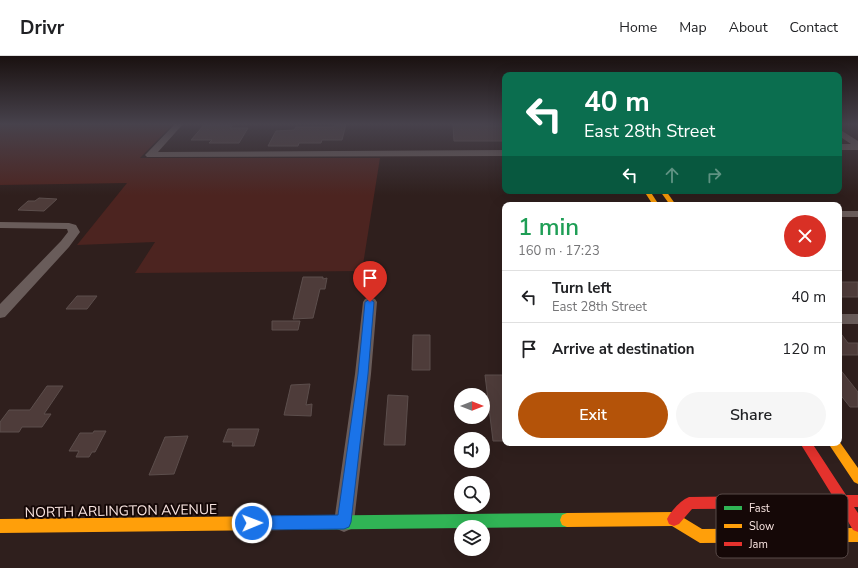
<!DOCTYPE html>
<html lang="en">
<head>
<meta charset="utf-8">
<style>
	:root { --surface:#fff; --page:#f6f6f6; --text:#202124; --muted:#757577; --line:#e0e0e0; --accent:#b45309 }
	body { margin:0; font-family:"Nunito Sans",sans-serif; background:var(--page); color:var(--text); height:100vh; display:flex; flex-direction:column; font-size:15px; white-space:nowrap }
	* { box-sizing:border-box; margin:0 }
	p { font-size:13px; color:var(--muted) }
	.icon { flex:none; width:22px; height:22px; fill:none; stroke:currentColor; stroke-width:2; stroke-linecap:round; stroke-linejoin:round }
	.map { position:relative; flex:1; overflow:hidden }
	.drawer { position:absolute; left:502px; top:146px; width:340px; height:244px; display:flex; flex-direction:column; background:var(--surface); border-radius:8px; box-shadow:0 4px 16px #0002 }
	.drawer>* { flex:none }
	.hud { position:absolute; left:502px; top:16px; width:340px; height:122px; border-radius:8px; box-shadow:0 4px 16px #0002; background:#0b6e4f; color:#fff; overflow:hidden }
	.needle { width:26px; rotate:90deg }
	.tools { position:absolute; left:454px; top:332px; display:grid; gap:8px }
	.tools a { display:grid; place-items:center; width:36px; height:36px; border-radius:50%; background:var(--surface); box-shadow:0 4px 16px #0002; font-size:20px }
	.pin { position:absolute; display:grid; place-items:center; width:34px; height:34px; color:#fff; margin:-41px -17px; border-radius:50% 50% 50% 0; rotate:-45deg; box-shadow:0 0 4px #0007 }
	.pin .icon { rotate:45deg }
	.me { position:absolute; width:44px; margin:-22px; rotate:89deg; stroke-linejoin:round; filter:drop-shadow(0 0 3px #0008) }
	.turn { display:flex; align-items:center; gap:14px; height:84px; padding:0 16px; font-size:18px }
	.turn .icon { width:52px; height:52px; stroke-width:2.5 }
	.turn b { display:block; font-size:28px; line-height:34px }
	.lanes { display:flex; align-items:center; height:38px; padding:0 16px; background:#0003; justify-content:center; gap:20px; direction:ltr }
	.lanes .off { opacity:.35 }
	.round { display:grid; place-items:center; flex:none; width:42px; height:42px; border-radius:21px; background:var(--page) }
	.summary { display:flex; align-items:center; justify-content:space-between; height:68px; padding:0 16px }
	h1 { font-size:24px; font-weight:600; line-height:30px; color:#1e9e55 }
	.cta { display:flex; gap:8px; margin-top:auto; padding:8px 16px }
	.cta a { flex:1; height:46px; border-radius:24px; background:var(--accent); color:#fff; font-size:16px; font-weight:600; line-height:46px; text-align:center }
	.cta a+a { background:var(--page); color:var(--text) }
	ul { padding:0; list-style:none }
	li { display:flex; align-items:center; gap:12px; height:52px; padding:0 16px; border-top:1px solid var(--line) }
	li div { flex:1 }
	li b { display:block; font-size:15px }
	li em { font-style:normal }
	header { display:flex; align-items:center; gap:24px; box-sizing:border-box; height:56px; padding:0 20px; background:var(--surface); border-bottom:1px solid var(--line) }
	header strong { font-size:19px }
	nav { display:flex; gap:22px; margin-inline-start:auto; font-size:14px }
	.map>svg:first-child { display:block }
	.green { fill:#4c2420 }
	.building { fill:#4e3c3a; stroke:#5c4e4c }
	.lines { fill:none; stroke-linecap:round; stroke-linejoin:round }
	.street { fill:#695c5a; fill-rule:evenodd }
	.fast { fill:#30b455; fill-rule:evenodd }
	.slow { fill:#ff9f0a; fill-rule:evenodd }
	.jam { fill:#e5322d; fill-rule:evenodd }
	.route { fill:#1a73e8; stroke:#114b97 }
	.labels { text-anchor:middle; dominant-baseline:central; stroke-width:4; stroke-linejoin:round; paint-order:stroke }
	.near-street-label { font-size:14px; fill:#f8e4e0; stroke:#150807 }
	.key { fill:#150807; stroke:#594a48; stroke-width:1 }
	.key-label { font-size:11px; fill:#f8e4e0 }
</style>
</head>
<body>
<header>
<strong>Drivr</strong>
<nav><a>Home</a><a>Map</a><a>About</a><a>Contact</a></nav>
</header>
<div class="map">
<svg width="858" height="512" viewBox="0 0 858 512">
	<rect width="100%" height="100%" fill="#2f1f1d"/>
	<path class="green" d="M0 68H173L140 102H380L362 215 135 217 155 186 77 189 127 127 0 129Z"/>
	<g class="building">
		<path d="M335 68H346L342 84H322L321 87H299L298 90H268L276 75 294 74 296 71H334Z"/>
		<path d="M453 68H483V70H502L505 85H454Z"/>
		<path d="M204 69H233L230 72H248L239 87H209L212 84H191Z"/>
		<path d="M39 142 57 143 44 155 18 154 28 145H35Z"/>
		<path d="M303 221H323V223L327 222 325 233H320L313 262 293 263Z"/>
		<path d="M839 226H858V241H842L839 238Z"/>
		<path d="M77 240H97L87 253H66Z"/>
		<path d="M272 265H300L298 274H272Z"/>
		<path d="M839 275 848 287H858V299H839Z"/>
		<path d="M413 279H430V314H412Z"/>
		<path d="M839 312 858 336V351H850L839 337Z"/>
		<path d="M485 319H505V385H493Z"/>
		<path d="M310 328 306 349 312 348 311 360 284 359 291 329Z"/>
		<path d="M47 330H63L44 358H51L42 371H22L19 376H0V366L9 354H30Z"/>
		<path d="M388 339 408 340 405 389H384Z"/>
		<path d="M228 373H259L254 390H232L233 386H223Z"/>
		<path d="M94 375H106L95 396H92L89 401H76L79 395H69L80 377H93Z"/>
		<path d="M188 380 174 418 149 419 165 381Z"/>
	</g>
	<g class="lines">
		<g class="street">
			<path d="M175 68H183L158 96 505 94V100L147 101 145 99 147 97Z"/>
			<path d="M839 73 858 85V94H839V88H851L839 80Z"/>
			<rect x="839" y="155" width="19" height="6"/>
			<path d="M0 166 69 167 76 169 80 176 69 191 5 261 0 262V248L61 185 68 176 67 173 0 172Z"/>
			<path d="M370 241 375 243 377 246 371 318 354 466 351 473 344 476 337 473 334 466 355 318 363 246 365 243Z"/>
			<rect x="839" y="258" width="19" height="10"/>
		</g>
		<path class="fast" d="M567 457 572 459 574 464 572 469 567 471 283 474 278 472 276 467 278 462 283 460Z"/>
		<g class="slow">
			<path d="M644 135H650L659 149H653Z"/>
			<path d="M660 135H666L676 149H670Z"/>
			<path d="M839 385 858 412V428L854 426 828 387H839Z"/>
			<path d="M674 456 702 473 858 472V486L700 487 672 470 567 471 562 469 560 464 562 459 567 457Z"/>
			<path d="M283 460 288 462 290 467 288 472 283 474 0 477V463Z"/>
		</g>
		<path class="jam" d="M800 387H812L846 439H858V451H854L858 457V476L853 474 840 452 692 453 679 468 674 470 669 468 667 463C671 455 681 444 689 441L832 439Z"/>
	</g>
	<linearGradient id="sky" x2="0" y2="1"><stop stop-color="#1a1110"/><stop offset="0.49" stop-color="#47424c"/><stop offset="1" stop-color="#47424c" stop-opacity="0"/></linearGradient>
	<rect width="858" height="139" fill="url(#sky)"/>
	<path class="route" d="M370 243 374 246 368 318 351 466 349 471 344 473 252 474 247 472 245 467 247 462 252 460 338 459 358 318 365 246Z"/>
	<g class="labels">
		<g class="near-street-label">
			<text transform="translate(121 455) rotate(-1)">NORTH ARLINGTON AVENUE</text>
		</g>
	</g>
	<rect x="716" y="438" width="132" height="64" rx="6" class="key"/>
	<rect x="724" y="450" width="18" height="4" fill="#30b455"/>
	<rect x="724" y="468" width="18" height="4" fill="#ff9f0a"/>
	<rect x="724" y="486" width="18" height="4" fill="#e5322d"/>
	<g class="key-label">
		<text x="749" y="456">Fast</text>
		<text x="749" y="474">Slow</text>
		<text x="749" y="492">Jam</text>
	</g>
</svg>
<div class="tools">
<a><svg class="needle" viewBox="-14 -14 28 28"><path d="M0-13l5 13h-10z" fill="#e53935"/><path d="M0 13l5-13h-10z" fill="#757577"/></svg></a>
<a><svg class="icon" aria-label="sound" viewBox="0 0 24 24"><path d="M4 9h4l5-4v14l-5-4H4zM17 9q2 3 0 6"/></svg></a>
<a><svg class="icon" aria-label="search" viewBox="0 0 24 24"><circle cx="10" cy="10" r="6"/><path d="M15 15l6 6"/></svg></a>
<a><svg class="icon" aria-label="layers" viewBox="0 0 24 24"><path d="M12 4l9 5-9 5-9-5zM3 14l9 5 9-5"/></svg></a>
</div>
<div class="pin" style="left:370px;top:246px;background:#d93025"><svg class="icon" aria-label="arrive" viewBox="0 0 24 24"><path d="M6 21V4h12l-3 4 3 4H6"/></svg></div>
<svg class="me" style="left:252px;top:467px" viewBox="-20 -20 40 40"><circle r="17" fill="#1a73e8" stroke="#fff" stroke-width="3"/><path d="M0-11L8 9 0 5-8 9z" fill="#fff"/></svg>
<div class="hud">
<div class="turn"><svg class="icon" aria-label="left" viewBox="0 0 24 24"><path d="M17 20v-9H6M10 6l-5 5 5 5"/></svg><div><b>40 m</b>East 28th Street</div></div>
<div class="lanes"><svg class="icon" aria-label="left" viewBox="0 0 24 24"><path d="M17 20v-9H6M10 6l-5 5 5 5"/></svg><svg class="icon off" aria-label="ahead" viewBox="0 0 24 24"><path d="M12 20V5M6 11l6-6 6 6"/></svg><svg class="icon off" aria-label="right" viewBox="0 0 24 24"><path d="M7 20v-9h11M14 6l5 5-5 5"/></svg></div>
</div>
<section class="drawer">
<div class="summary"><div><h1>1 min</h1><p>160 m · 17:23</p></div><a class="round" style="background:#d93025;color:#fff"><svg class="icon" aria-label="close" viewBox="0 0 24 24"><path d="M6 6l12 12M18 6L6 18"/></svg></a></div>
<ul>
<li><svg class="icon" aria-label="left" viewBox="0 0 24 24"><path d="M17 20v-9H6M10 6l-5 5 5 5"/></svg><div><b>Turn left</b><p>East 28th Street</p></div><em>40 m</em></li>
<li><svg class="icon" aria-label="arrive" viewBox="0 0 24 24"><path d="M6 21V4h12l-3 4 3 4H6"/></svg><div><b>Arrive at destination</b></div><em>120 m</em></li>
</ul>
<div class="cta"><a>Exit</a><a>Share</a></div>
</section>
</div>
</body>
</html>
